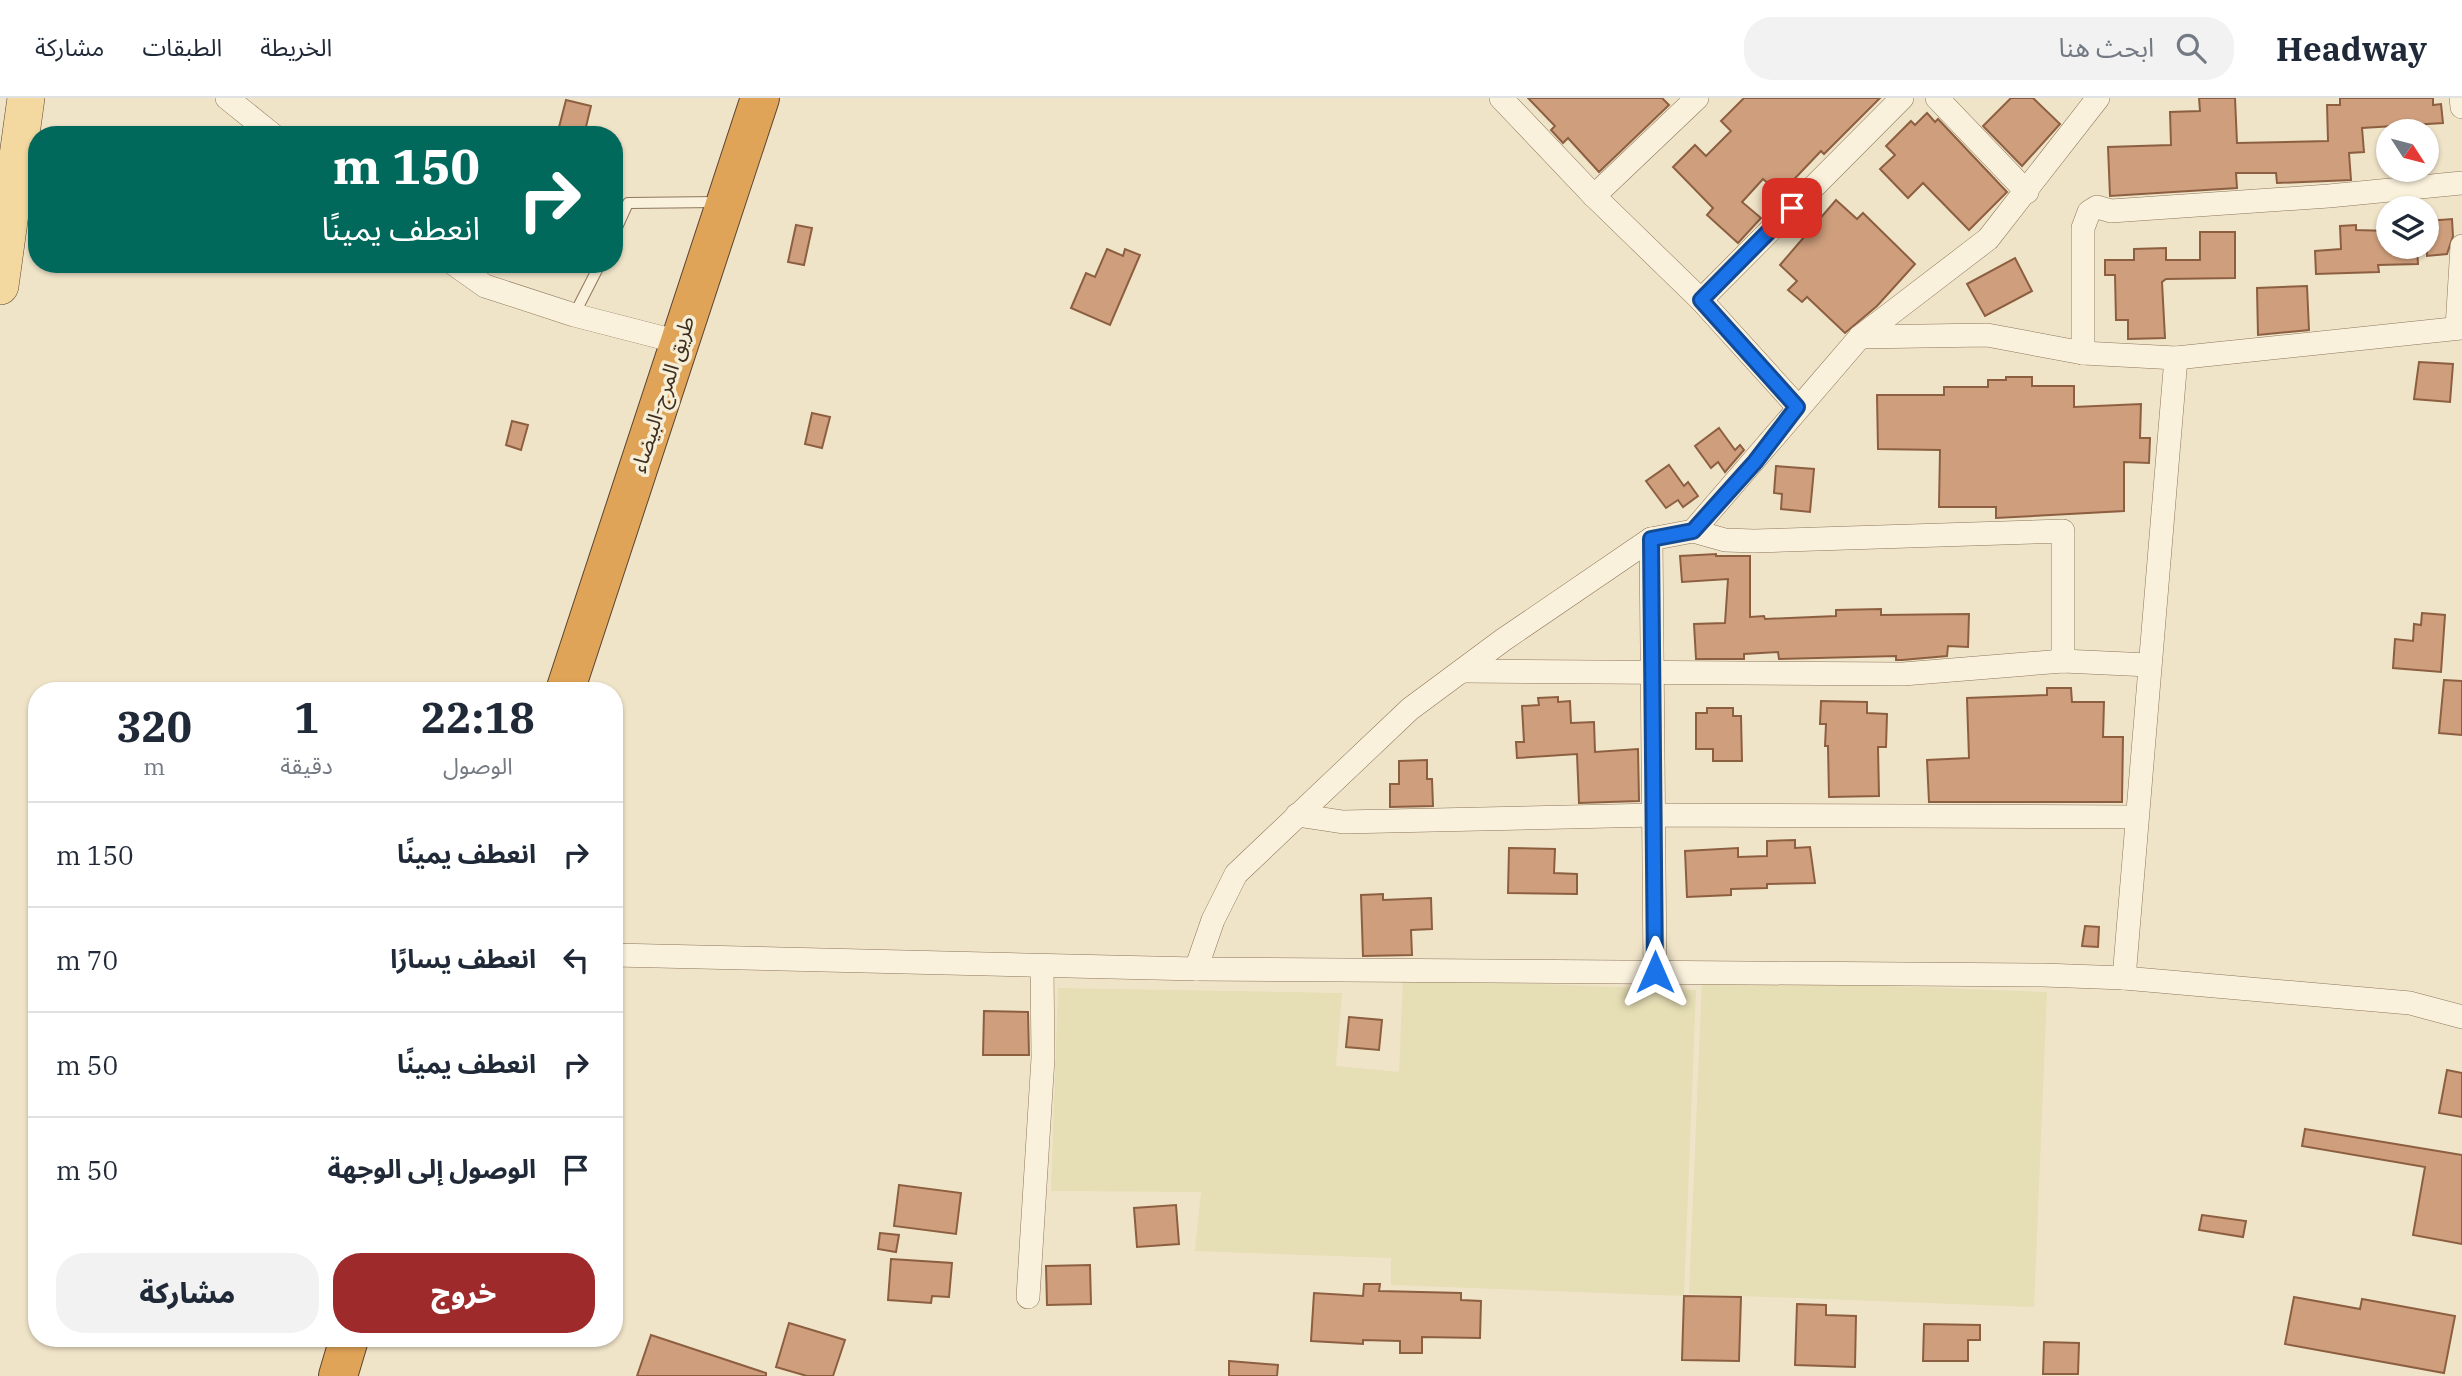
<!DOCTYPE html>
<html lang="ar">
<head>
<meta charset="utf-8">
<style>
	:root { --surface:#fff; --page:#f2f2f3; --text:#1f2937; --muted:#747a83; --line:#e0e1e3; --accent:#9e2a2b }
	body { margin:0; font-family:"IBM Plex Serif","Noto Sans Arabic",serif; background:var(--page); color:var(--text); direction:rtl; height:100vh; display:flex; flex-direction:column; font-size:26px; white-space:nowrap }
	* { box-sizing:border-box; margin:0 }
	p { font-size:23px; color:var(--muted) }
	.icon { flex:none; width:38px; height:38px; fill:none; stroke:currentColor; stroke-width:2; stroke-linecap:round; stroke-linejoin:round }
	.map { position:relative; flex:1; overflow:hidden; direction:ltr }
	.sheet { position:absolute; left:28px; top:584px; width:595px; height:665px; display:flex; flex-direction:column; background:var(--surface); border-radius:28px; box-shadow:0 2px 5px #0004; direction:rtl }
	.sheet>* { flex:none }
	.guide { position:absolute; left:28px; top:28px; width:595px; height:147px; border-radius:28px; box-shadow:0 2px 5px #0004; direction:rtl; background:#00695c; color:#fff; overflow:hidden }
	.needle { width:46px; rotate:126deg }
	.tools { position:absolute; left:2376px; top:21px; display:grid; gap:14px }
	.tools a { display:grid; place-items:center; width:63px; height:63px; border-radius:50%; background:var(--surface); box-shadow:0 2px 5px #0004; font-size:35px }
	.pin { position:absolute; display:grid; place-items:center; width:60px; height:60px; color:#fff; margin:-30px; border-radius:14px; box-shadow:0 4px 10px #0006 }
	.me { position:absolute; width:77px; margin:-38px; rotate:0deg; stroke-linejoin:round; filter:drop-shadow(0 0 5px #0008) }
	.turn { display:flex; align-items:center; gap:24px; height:147px; padding:0 28px; font-size:32px }
	.turn .icon { width:91px; height:91px; stroke-width:2.5 }
	.turn b { display:block; font-size:49px; line-height:60px }
	.eta { display:flex; justify-content:space-evenly; align-items:center; height:119px; text-align:center }
	.eta b { font-size:42px; font-weight:800; line-height:49px }
	.primary-button { display:flex; gap:14px; margin-top:auto; padding:14px 28px }
	.primary-button a { flex:1; height:80px; border-radius:28px; background:var(--accent); color:#fff; font-size:28px; font-weight:800; line-height:80px; text-align:center }
	.primary-button a+a { background:var(--page); color:var(--text) }
	ul { padding:0; list-style:none }
	li { display:flex; align-items:center; gap:21px; height:105px; padding:0 28px; border-top:2px solid var(--line) }
	li div { flex:1 }
	li b { display:block; font-size:26px }
	li em { font-style:normal }
	header { display:flex; align-items:center; gap:42px; box-sizing:border-box; height:98px; padding:0 35px; background:var(--surface); border-bottom:2px solid var(--line) }
	header strong { font-size:33px }
	nav { display:flex; gap:38px; margin-inline-start:auto; font-size:24px }
	.search { width:490px; height:63px; background:var(--page); display:flex; align-items:center; gap:18px; box-sizing:border-box; padding:0 24px; border-radius:28px; color:var(--muted); font-size:26px }
	.map>svg:first-child { display:block }
	.farmland { fill:#e6deb5 }
	.building { fill:#cf9f7d; stroke:#8d5f41; stroke-width:2 }
	.lines { fill:none; stroke-linecap:round; stroke-linejoin:round }
	.lane-casing { stroke:#8d765c; stroke-width:12 }
	.street-casing { stroke:#8d765c; stroke-width:24 }
	.primary-casing { stroke:#5b4430; stroke-width:38 }
	.highway-casing { stroke:#5b4430; stroke-width:40 }
	.lane { stroke:#faf1dc; stroke-width:10 }
	.street { stroke:#faf1dc; stroke-width:23 }
	.primary { stroke:#f3d9a0; stroke-width:37 }
	.highway { stroke:#e0a458; stroke-width:38 }
	.route-casing { stroke:#114b97; stroke-width:18 }
	.route { stroke:#1a73e8; stroke-width:12 }
	.labels { text-anchor:middle; dominant-baseline:central; stroke-width:7; stroke-linejoin:round; paint-order:stroke }
	.street-label { font-size:21px; fill:#3d2e20; stroke:#f7eed8 }
</style>
</head>
<body>
<header>
<strong>Headway</strong>
<div class="search"><svg class="icon" aria-label="search" viewBox="0 0 24 24"><circle cx="10" cy="10" r="6"/><path d="M15 15l6 6"/></svg>ابحث هنا</div>
<nav><a>الخريطة</a><a>الطبقات</a><a>مشاركة</a></nav>
</header>
<div class="map">
<svg width="2462" height="1278" viewBox="0 0 2462 1278">
	<rect width="100%" height="100%" fill="#f0e4c8"/>
	<g class="farmland">
		<path d="M1403 881 1696 892 1684 1198 1391 1187V1160L1195 1153 1201 1094 1051 1093 1058 890 1342 895 1336 968 1399 974Z"/>
		<path d="M1702 881 2047 894 2034 1209 1689 1196Z"/>
	</g>
	<g class="building">
		<path d="M1528 0H1662L1669 7 1599 74 1568 40 1563 45 1551 32 1555 28Z"/>
		<path d="M1744 0H1880L1824 56 1821 53 1780 96 1763 81 1742 104 1761 120 1738 145 1707 117 1713 110 1673 69 1695 47 1706 58 1731 33 1721 23Z"/>
		<path d="M2011 0H2033L2060 26 2022 68 1983 28Z"/>
		<path d="M2199 0H2235L2237 45 2328 43 2327 7H2340V0H2433V7L2441 6 2443 25 2362 30 2364 54 2349 55 2351 82 2277 85 2276 75H2236L2237 90 2110 98 2108 49 2171 47 2170 14 2200 13Z"/>
		<path d="M566 2 591 8 584 37H557Z"/>
		<path d="M1927 15 1935 24 1938 21 2007 94 1969 132 1923 85 1908 100 1880 71 1895 57 1886 48 1911 23 1915 27Z"/>
		<path d="M1836 102 1857 121 1863 115 1915 166 1877 208 1845 235 1807 199 1802 204 1788 192 1797 183 1780 167Z"/>
		<path d="M2452 121 2453 138 2447 156 2427 158V123Z"/>
		<path d="M796 127 812 130 804 167 788 164Z"/>
		<path d="M2356 127V132L2389 133V149H2417L2418 166 2378 167 2379 174 2316 176 2315 153 2341 151 2340 128Z"/>
		<path d="M2200 134H2235V180L2166 181 2162 184 2165 240 2128 241V222H2116L2115 177H2105V162H2134V151L2166 150V162H2200Z"/>
		<path d="M1107 151 1123 158 1125 151 1140 157 1110 227 1071 210 1086 175 1095 179Z"/>
		<path d="M2015 160 2032 193 1985 218 1967 186Z"/>
		<path d="M2307 188 2309 232 2258 237 2257 190Z"/>
		<path d="M2419 264 2453 266 2450 304 2414 301Z"/>
		<path d="M2006 279H2032V288H2074V309L2141 306 2140 340H2150L2149 365 2124 364V413L1996 420V409H1939L1940 352 1878 351 1877 297H1944V289H1988V282H2006Z"/>
		<path d="M812 315 830 319 822 350 805 346Z"/>
		<path d="M512 323 528 327 521 352 506 347Z"/>
		<path d="M1719 330 1735 352 1740 347 1744 352 1725 374 1718 364 1711 370 1695 348Z"/>
		<path d="M1669 367 1684 388 1688 384 1698 398 1683 409 1678 402 1666 410 1646 383Z"/>
		<path d="M1776 368 1814 371 1810 414 1781 411 1782 396 1774 395Z"/>
		<path d="M1716 456V458H1750V519L1764 518 1765 521 1836 518V512L1881 511V517L1969 516 1968 549 1948 548 1947 558 1902 562H1896V558L1779 561 1778 554 1744 556V561H1696L1694 526 1725 525 1728 481 1682 484 1680 458Z"/>
		<path d="M2422 515 2445 517 2441 574 2393 570 2395 541 2413 543 2414 526 2421 527Z"/>
		<path d="M2444 582 2462 583V637L2439 635Z"/>
		<path d="M2047 590H2071L2072 604H2104L2103 639H2123L2122 704H1929L1927 662 1969 660 1967 600 2047 597Z"/>
		<path d="M1558 599V604L1570 603 1571 625 1594 624 1595 654 1638 651 1639 703 1579 705 1577 656 1517 660 1516 644H1524L1522 608 1539 607 1538 600Z"/>
		<path d="M1821 603 1867 604V615L1887 616 1886 649H1878L1879 698 1829 699 1828 648H1825L1826 626H1820Z"/>
		<path d="M1707 610H1733V618H1741L1742 663H1713V651H1696V615H1707Z"/>
		<path d="M1427 662V681H1432L1433 708 1390 709V686H1399V663Z"/>
		<path d="M1795 742V750L1810 749 1815 785 1767 786V790L1731 791V797L1687 799 1685 753 1738 750V759L1767 758V743Z"/>
		<path d="M1509 750 1555 751 1554 775 1577 776V796L1508 795Z"/>
		<path d="M1383 796V802L1431 800 1432 831 1411 832 1412 857 1363 858 1361 797Z"/>
		<path d="M2085 828 2099 829 2098 849 2082 848Z"/>
		<path d="M984 913 1028 914 1029 957H983Z"/>
		<path d="M1349 919 1382 922 1379 952 1346 949Z"/>
		<path d="M2447 972 2462 975V1019L2439 1015Z"/>
		<path d="M2305 1031 2462 1057V1146L2413 1137 2425 1069 2302 1048Z"/>
		<path d="M899 1087 961 1095 956 1136 894 1128Z"/>
		<path d="M1176 1107 1179 1146 1137 1149 1134 1110Z"/>
		<path d="M2202 1117 2246 1123 2243 1139 2199 1132Z"/>
		<path d="M880 1135 899 1137 896 1154 878 1151Z"/>
		<path d="M891 1161 952 1165 949 1199 932 1198 931 1205 888 1202Z"/>
		<path d="M1090 1167 1091 1206 1047 1207 1046 1168Z"/>
		<path d="M1364 1186H1380L1379 1193 1461 1195V1202L1481 1203 1480 1240 1422 1239V1255H1400V1243L1363 1242V1246L1311 1243 1314 1195 1363 1198Z"/>
		<path d="M1684 1198 1741 1199 1739 1263 1682 1262Z"/>
		<path d="M2294 1199 2360 1211 2362 1201 2455 1218 2444 1275 2285 1246Z"/>
		<path d="M1797 1206 1826 1207V1217L1856 1218 1855 1269 1795 1267Z"/>
		<path d="M789 1225 845 1242 833 1278H807L776 1269Z"/>
		<path d="M1924 1226 1980 1227V1242H1968V1263H1923Z"/>
		<path d="M651 1237 766 1275V1278H637Z"/>
		<path d="M2044 1244 2079 1245 2078 1276H2043Z"/>
		<path d="M1229 1263 1278 1267 1277 1278H1229Z"/>
	</g>
	<g class="lines">
		<defs>
			<g id="lane">
				<path d="M614 136 628 105 717 104"/>
				<path d="M574 217 600 166"/>
			</g>
			<g id="street">
				<path d="M227 0 273 37"/>
				<path d="M1501 0 1594 98 1701 202 1797 308"/>
				<path d="M1937 0 2027 94"/>
				<path d="M2461 0 2462 9"/>
				<path d="M1594 98 1697 0"/>
				<path d="M454 166 485 188 574 217 679 244"/>
				<path d="M1701 202 1902 0"/>
				<path d="M2457 230 2462 148"/>
				<path d="M1860 239 1987 237 2083 255 2176 260 2462 230"/>
				<path d="M2083 255V130L2089 114 2097 109 2111 113 2329 98 2462 85"/>
				<path d="M1693 433 1725 442 1754 443 2063 433V563"/>
				<path d="M1651 441 1655 874"/>
				<path d="M1462 573 1903 576 2063 563 2149 567"/>
				<path d="M1297 717 1343 724 1655 717 2136 719"/>
				<path d="M614 857 1196 871 2043 877 2124 880 2410 905 2462 919"/>
				<path d="M1196 871 1213 822 1236 776 1410 611 1503 542 1651 441 1693 433 1860 239 1988 141 2098 0"/>
				<path d="M2124 880 2176 260"/>
				<path d="M1028 1199 1043 960 1042 868"/>
			</g>
			<path id="primary" d="M0 188 26 0"/>
			<g id="highway">
				<path d="M565 593 760 0"/>
				<path d="M338 1278 349 1241"/>
			</g>
		</defs>
		<use href="#lane" class="lane-casing"/>
		<use href="#street" class="street-casing"/>
		<use href="#primary" class="primary-casing"/>
		<use href="#highway" class="highway-casing"/>
		<use href="#lane" class="lane"/>
		<use href="#street" class="street"/>
		<use href="#primary" class="primary"/>
		<use href="#highway" class="highway"/>
	</g>
	<g class="lines">
		<defs>
			<path id="route" d="M1655 874 1651 441 1693 433 1755 364 1797 309 1701 202 1792 110"/>
		</defs>
		<use href="#route" class="route-casing"/>
		<use href="#route" class="route"/>
	</g>
	<g class="labels">
		<g class="street-label">
			<text transform="translate(662 296) rotate(-72)">طريق المرج-البيضاء</text>
		</g>
	</g>
</svg>
<div class="tools">
<a><svg class="needle" viewBox="-14 -14 28 28"><path d="M0-13l5 13h-10z" fill="#e53935"/><path d="M0 13l5-13h-10z" fill="#747a83"/></svg></a>
<a><svg class="icon" aria-label="layers" viewBox="0 0 24 24"><path d="M12 4l9 5-9 5-9-5zM3 14l9 5 9-5"/></svg></a>
</div>
<div class="pin" style="left:1792px;top:110px;background:#d93025"><svg class="icon" aria-label="arrive" viewBox="0 0 24 24"><path d="M6 21V4h12l-3 4 3 4H6"/></svg></div>
<svg class="me" style="left:1655px;top:874px" viewBox="-20 -20 40 40"><path d="M0-17L14 15 0 8-14 15z" fill="#1a73e8" stroke="#fff" stroke-width="4"/></svg>
<div class="guide">
<div class="turn"><svg class="icon" aria-label="right" viewBox="0 0 24 24"><path d="M7 20v-9h11M14 6l5 5-5 5"/></svg><div><b>150 m</b>انعطف يمينًا</div></div>
</div>
<section class="sheet">
<div class="eta">
<div><b>22:18</b><p>الوصول</p></div>
<div><b>1</b><p>دقيقة</p></div>
<div><b>320</b><p>m</p></div>
</div>
<ul>
<li><svg class="icon" aria-label="right" viewBox="0 0 24 24"><path d="M7 20v-9h11M14 6l5 5-5 5"/></svg><div><b>انعطف يمينًا</b></div><em>150 m</em></li>
<li><svg class="icon" aria-label="left" viewBox="0 0 24 24"><path d="M17 20v-9H6M10 6l-5 5 5 5"/></svg><div><b>انعطف يسارًا</b></div><em>70 m</em></li>
<li><svg class="icon" aria-label="right" viewBox="0 0 24 24"><path d="M7 20v-9h11M14 6l5 5-5 5"/></svg><div><b>انعطف يمينًا</b></div><em>50 m</em></li>
<li><svg class="icon" aria-label="arrive" viewBox="0 0 24 24"><path d="M6 21V4h12l-3 4 3 4H6"/></svg><div><b>الوصول إلى الوجهة</b></div><em>50 m</em></li>
</ul>
<div class="primary-button"><a>خروج</a><a>مشاركة</a></div>
</section>
</div>
</body>
</html>
